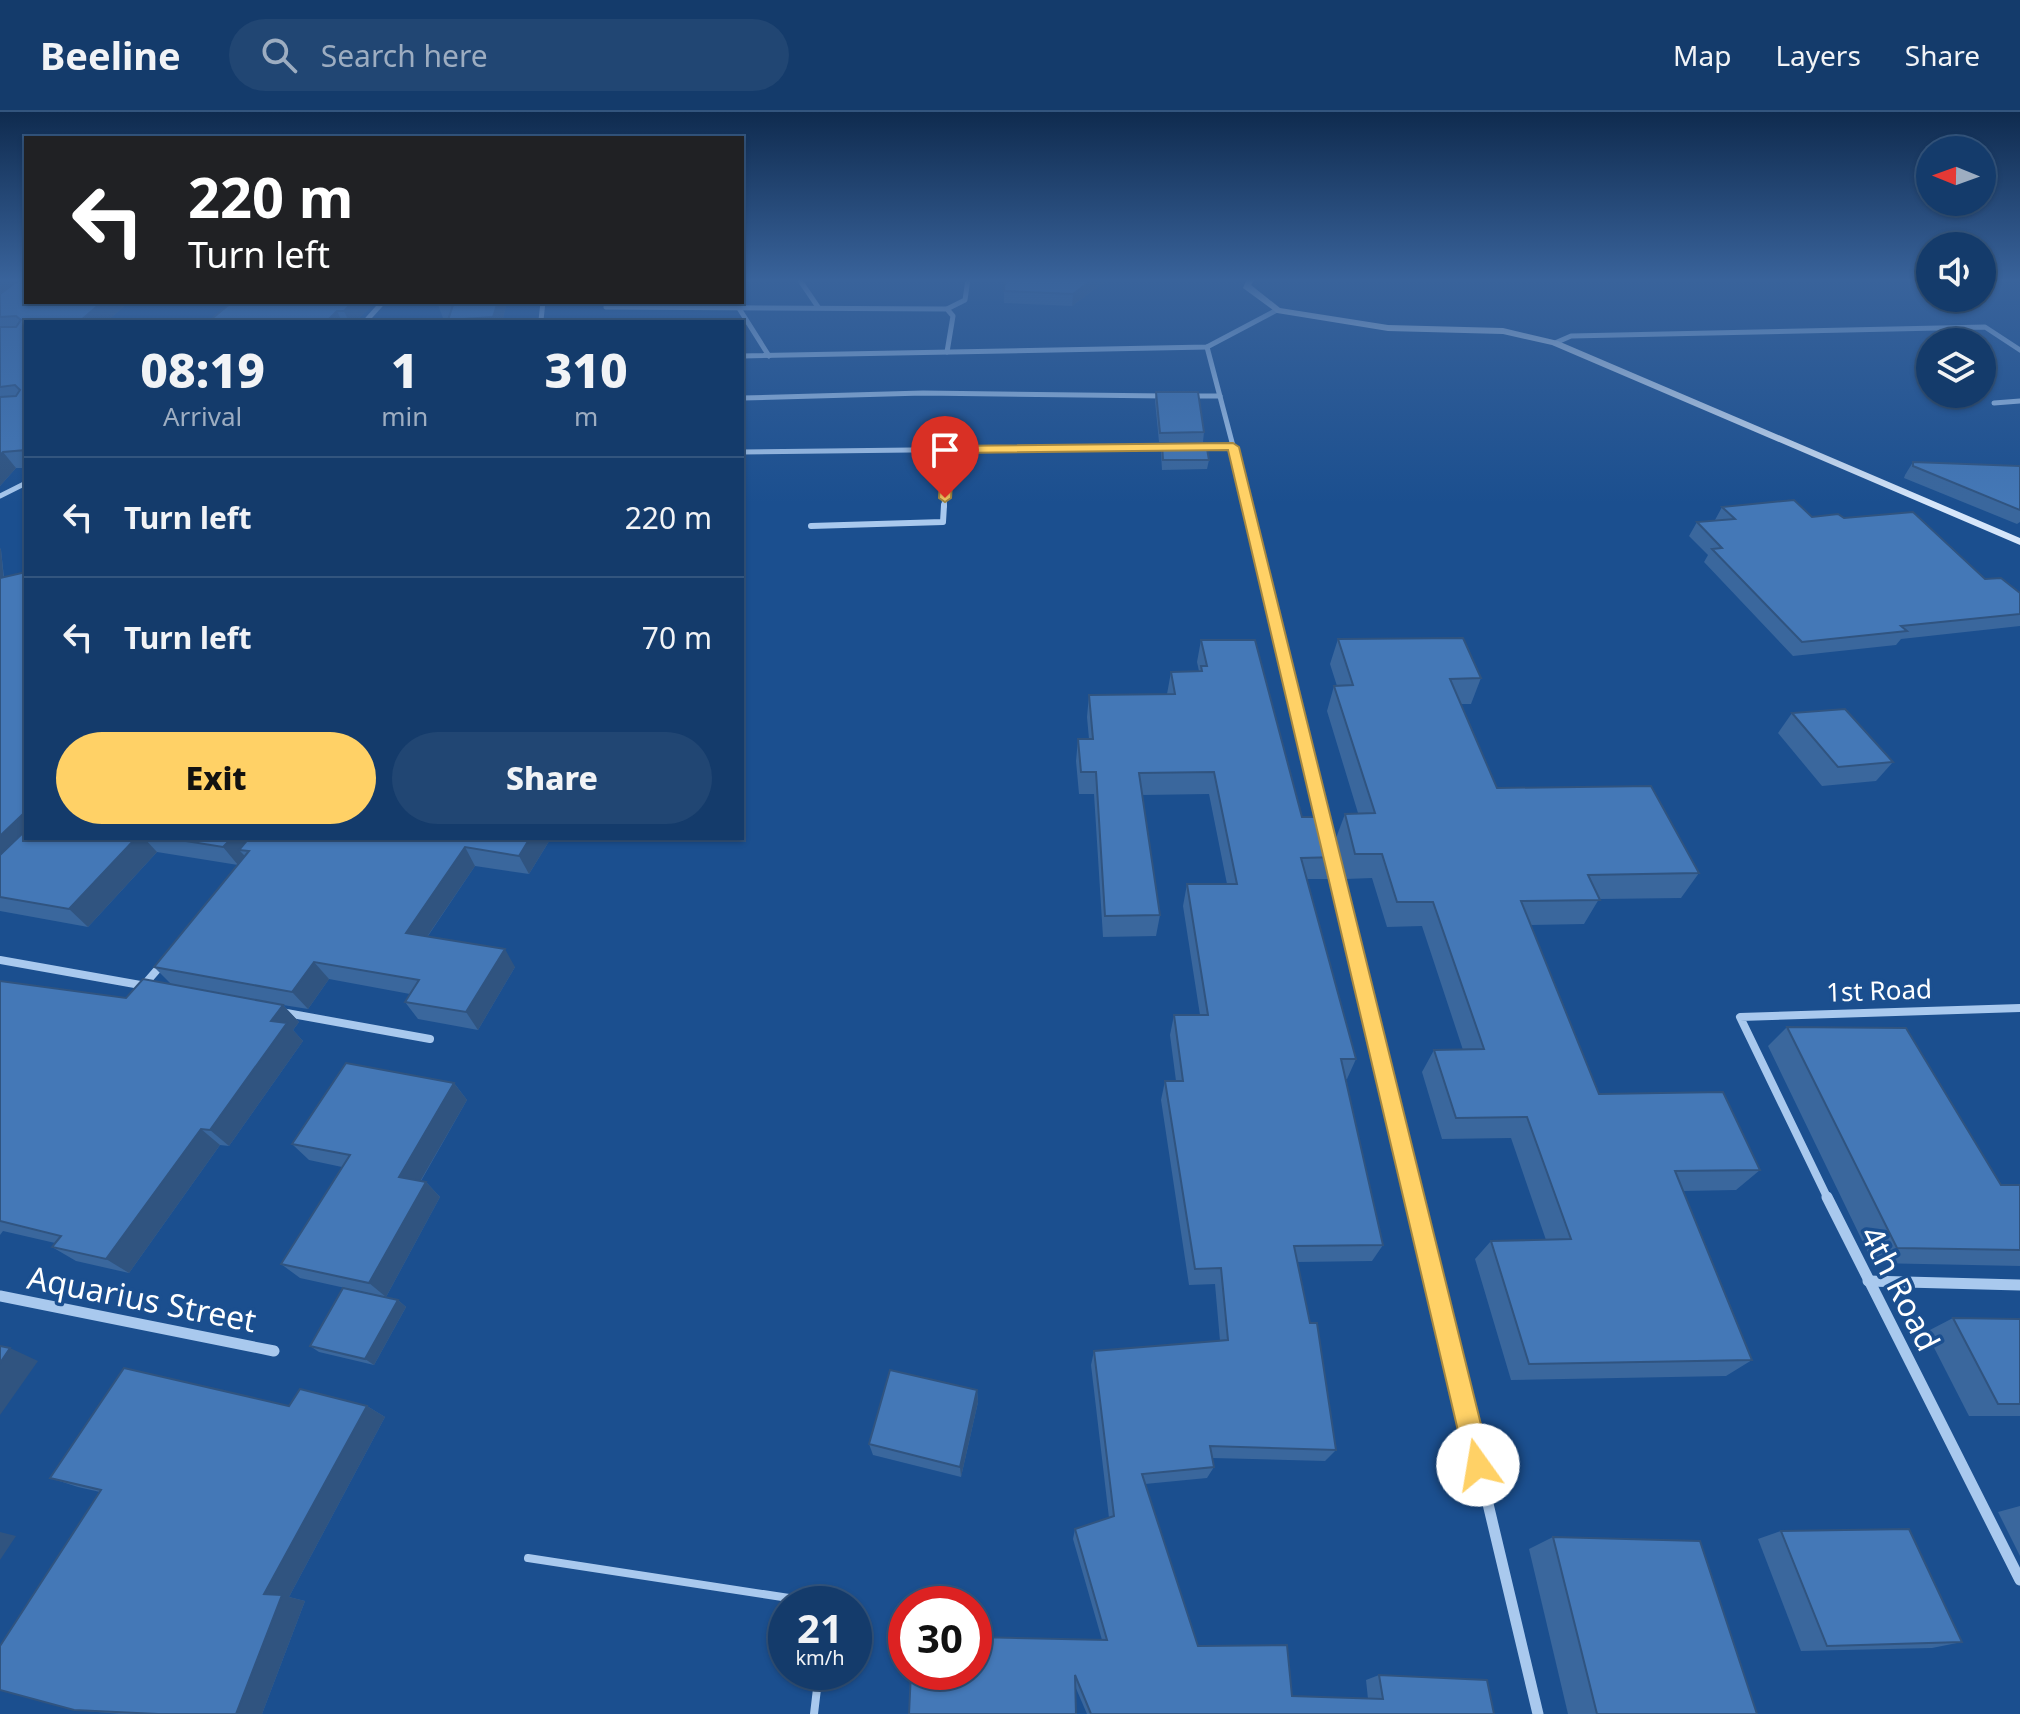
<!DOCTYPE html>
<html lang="en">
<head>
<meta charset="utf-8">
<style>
	:root { --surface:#143b6b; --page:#214673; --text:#f1f3f6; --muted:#9dadc1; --line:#33557e; --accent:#ffd166 }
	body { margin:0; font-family:"Noto Sans",sans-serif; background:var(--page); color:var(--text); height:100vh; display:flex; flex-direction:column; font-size:30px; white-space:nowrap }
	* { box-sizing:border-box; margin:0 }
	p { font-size:26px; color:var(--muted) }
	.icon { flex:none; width:44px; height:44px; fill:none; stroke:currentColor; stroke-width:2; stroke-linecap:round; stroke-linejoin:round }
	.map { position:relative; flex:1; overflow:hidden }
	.side { position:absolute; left:24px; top:208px; width:720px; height:520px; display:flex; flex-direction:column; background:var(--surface); border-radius:0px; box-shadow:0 2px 6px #0004,0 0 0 2px var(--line) }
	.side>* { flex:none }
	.top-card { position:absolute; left:24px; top:24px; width:720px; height:168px; border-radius:0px; box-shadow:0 2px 6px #0004,0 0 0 2px var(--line); background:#202124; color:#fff; overflow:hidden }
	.needle { width:52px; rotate:271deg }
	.tools { position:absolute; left:1916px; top:24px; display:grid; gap:16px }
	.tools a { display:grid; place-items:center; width:80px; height:80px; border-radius:50%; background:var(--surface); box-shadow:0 2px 6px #0004,0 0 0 2px var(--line); font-size:40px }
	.speed { position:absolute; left:768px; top:1474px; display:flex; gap:16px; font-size:40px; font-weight:700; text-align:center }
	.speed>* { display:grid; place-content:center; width:104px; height:104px; border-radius:50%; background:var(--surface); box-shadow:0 2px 6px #0004,0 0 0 2px var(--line); line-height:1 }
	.speed small { font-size:20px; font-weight:400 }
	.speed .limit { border:12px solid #d22; background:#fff; color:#111 }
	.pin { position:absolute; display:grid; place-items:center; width:68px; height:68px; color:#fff; margin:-82px -34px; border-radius:50% 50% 50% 0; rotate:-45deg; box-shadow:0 0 8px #0007 }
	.pin .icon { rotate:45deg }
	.me { position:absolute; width:88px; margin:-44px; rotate:347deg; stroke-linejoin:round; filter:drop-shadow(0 0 6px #0008) }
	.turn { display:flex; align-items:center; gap:28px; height:168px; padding:0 32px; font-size:36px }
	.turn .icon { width:104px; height:104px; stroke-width:2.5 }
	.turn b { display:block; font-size:56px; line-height:68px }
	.eta { display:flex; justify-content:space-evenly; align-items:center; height:136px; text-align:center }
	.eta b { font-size:48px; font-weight:800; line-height:56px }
	.button { display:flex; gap:16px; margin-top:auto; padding:16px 32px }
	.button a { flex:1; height:92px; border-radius:48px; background:var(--accent); color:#111; font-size:32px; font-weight:800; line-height:92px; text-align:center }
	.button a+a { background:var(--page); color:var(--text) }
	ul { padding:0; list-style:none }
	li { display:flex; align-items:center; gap:24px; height:120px; padding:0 32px; border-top:2px solid var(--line) }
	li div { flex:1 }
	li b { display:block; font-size:30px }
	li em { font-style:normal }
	header { display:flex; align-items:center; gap:48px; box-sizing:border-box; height:112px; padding:0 40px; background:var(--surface); border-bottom:2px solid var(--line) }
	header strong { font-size:38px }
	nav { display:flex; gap:44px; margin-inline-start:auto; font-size:28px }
	.search { width:560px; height:72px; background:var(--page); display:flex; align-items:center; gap:20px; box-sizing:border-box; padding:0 28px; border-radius:44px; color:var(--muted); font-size:30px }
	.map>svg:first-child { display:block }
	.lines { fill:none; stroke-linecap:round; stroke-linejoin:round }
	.lane { stroke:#a9c9ee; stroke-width:8 }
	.street-far3 { stroke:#a9c9ee; stroke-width:5 }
	.street-far2 { stroke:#a9c9ee; stroke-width:6 }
	.street-far1 { stroke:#a9c9ee; stroke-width:8 }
	.street { stroke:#a9c9ee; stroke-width:11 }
	.secondary { fill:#d6e6fa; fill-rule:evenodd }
	.wall { fill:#3a679d }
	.shaded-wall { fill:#305480 }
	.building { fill:#4478b7; stroke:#305480; stroke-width:2 }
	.route { fill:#ffd166; stroke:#a68842; stroke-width:2 }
	.labels { text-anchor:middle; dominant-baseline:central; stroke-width:7; stroke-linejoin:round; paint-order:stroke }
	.street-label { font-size:26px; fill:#fff; stroke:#1b4f8f }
	.near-street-label { font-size:32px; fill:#fff; stroke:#1b4f8f }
</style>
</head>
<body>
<header>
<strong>Beeline</strong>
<div class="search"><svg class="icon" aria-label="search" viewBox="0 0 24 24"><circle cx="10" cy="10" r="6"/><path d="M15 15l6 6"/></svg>Search here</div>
<nav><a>Map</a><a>Layers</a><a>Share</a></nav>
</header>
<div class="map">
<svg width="2020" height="1602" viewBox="0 0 2020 1602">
	<rect width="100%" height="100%" fill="#1b4f8f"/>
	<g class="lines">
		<g class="lane">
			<path d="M528 1446 828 1492"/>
			<path d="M814 1602 819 1560"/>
		</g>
		<g class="street-far3">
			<path d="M799 167 818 195"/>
			<path d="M607 190 606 195 947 197 953 204 947 240"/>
			<path d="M735 190 769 244"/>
			<path d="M947 197 965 188 968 167"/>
			<path d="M541 208 543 190"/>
			<path d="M365 210 383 190"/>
			<path d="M1555 231 1571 224 1985 215 2020 238"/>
			<path d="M1207 235 1249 395"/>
			<path d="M742 244 1207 235 1277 198"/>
			<path d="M1191 284H1220"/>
			<path d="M742 286 923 281 1165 284"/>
			<path d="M1994 291 2020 289"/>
			<path d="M1199 335H1233"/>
			<path d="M742 340 1169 335"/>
			<path d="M0 384 26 371"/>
			<path d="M944 395 948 338"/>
		</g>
		<g class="street-far2">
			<path d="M1249 393 1322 694"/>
			<path d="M811 414 943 410 944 393"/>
		</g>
		<g class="street-far1">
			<path d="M1321 692 1327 715"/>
			<path d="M1334 744 1416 1087"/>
			<path d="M0 848 146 874"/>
			<path d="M143 874 163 851"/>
			<path d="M281 900 430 927"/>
			<path d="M1828 1087 1740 905 2020 896"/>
		</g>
		<g class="street">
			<path d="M1415 1085 1538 1602"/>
			<path d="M1827 1085 2020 1468"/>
			<path d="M1868 1169 2020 1173"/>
			<path d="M0 1184 274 1239"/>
		</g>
		<path class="secondary" d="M1247 167H1255L1251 173 1280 196 1388 213 1503 216 1558 229 2020 426V433L1552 233 1503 222 1388 219 1277 201 1243 176Z"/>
	</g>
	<g class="wall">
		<path d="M0 167H26V190H129L106 210H26V356H16L0 374Z"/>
		<path d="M1108 167 1072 194 1004 191V179Z"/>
		<path d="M376 190 355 210H208Z"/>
		<path d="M437 190H507L502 210H449V206H443Z"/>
		<path d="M1156 280 1204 320 1203 330H1159L1155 289Z"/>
		<path d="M1162 332 1209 348 1207 357 1162 358 1161 341Z"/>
		<path d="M1913 350 2020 354V410L2017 412 1904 366 1905 363Z"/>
		<path d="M1722 395 1812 405 1844 406 2020 481V514L1901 527 1896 533 1793 544 1704 450 1708 443 1689 424 1697 410 1715 408Z"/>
		<path d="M0 436 1 438 4 465 26 460V726H551L529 762 475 754 428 824 515 855 478 918 418 907 405 890 410 882 329 867 308 897 283 893 299 910 293 918 303 929 229 1034 220 1033 129 1161 76 1149 52 1135 55 1131 3 1119 0 1123V869L126 886 171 872 154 855 238 753 157 740 88 815 0 799Z"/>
		<path d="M1338 527 1481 566 1471 592H1461L1497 676 1699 761 1681 786 1599 787 1584 812 1531 813 1599 982 1760 1058 1736 1078 1683 1079 1752 1248 1726 1264 1511 1268 1475 1147 1491 1129 1546 1128 1511 1026 1442 1027 1422 960 1434 938H1463L1422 814 1387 815 1372 766 1346 767 1336 726 1345 702 1358 701 1327 599 1334 574H1337L1330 552Z"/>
		<path d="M1201 528 1302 705 1339 745 1332 767H1307L1356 947 1347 967H1345L1383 1133 1372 1149 1297 1150 1336 1338 1325 1349 1212 1346 1214 1355 1207 1366 1145 1372 1198 1534 1292 1584 1368 1587 1366 1568 1379 1563 1494 1602H1087L1075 1574 909 1602 1102 1528 1073 1427 1075 1417 1109 1406 1091 1253 1094 1239 1220 1229 1215 1172 1189 1173 1161 988 1165 969H1176L1170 923 1174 903H1200L1183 794 1187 772H1227L1209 682 1142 683 1160 803 1156 824 1103 825 1094 682H1079L1076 649 1078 627H1089L1087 605 1089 583 1167 582 1171 560 1199 559 1197 550Z"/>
		<path d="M1792 601 1893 650 1876 669 1822 674 1778 621Z"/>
		<path d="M1787 915 2001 1073H2020V1154L1873 1151 1768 934Z"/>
		<path d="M454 971 467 988 421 1069 426 1070 440 1085 386 1185 300 1166 281 1152 342 1055 309 1048 292 1032Z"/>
		<path d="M398 1188 406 1195 374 1253 319 1240 310 1234Z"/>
		<path d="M1953 1206 2020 1207V1304H1969L1926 1220Z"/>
		<path d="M977 1278 978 1290 961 1365 873 1343 869 1332Z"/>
		<path d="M289 1294H367L385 1305 289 1485 305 1489 262 1602H122L74 1598 100 1380 78 1375 50 1366Z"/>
		<path d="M2020 1394V1444L1998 1400Z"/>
		<path d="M1781 1419 1962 1530 1932 1536 1801 1539 1758 1427Z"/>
		<path d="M1553 1425 1757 1602H1568L1529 1437Z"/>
	</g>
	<g class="shaded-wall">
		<path d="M3 167H17L23 175 0 192V169Z"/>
		<path d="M1093 167H1108L1072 194 1073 182Z"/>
		<path d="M102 190H129L106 210H79Z"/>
		<path d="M353 190H376L355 210H349L344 199Z"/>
		<path d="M498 190H507L502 210H495L493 205Z"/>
		<path d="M337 199 342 210H326Z"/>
		<path d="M3 340 16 356 0 374V343Z"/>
		<path d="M0 436 1 438 4 470 0 471Z"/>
		<path d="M23 702 26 706V726L0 762V724Z"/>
		<path d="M136 726H144L157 740 88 815 69 797Z"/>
		<path d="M232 726H265L239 738 246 745 238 753 223 735Z"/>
		<path d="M530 726H551L529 762 519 744Z"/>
		<path d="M465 735 475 754 418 838 406 821Z"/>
		<path d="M505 837 515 855 478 918 466 900Z"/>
		<path d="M314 850 329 867 308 897 292 880Z"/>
		<path d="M283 893 299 910 293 918 303 929 229 1034 210 1018 271 909Z"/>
		<path d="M454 971 467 988 414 1080 399 1065Z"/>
		<path d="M201 1017 220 1033 129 1161 106 1147Z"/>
		<path d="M426 1070 440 1085 386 1185 369 1171Z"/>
		<path d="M398 1188 406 1195 374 1253 365 1247Z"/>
		<path d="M10 1236 38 1249 0 1303V1251Z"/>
		<path d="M977 1278 978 1290 961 1365 960 1355Z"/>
		<path d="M367 1294 385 1305 289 1485 305 1489 262 1602H236L264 1482Z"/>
		<path d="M0 1420 16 1424 0 1448Z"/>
	</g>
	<g class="building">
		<path d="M20 167H26V190H102L79 210H26V338L3 340 0 343V285L16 284 20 278 15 273 0 275V215H16L21 208 16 204 0 205V182L19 168Z"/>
		<path d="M1005 167H1093L1073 182 1004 179Z"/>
		<path d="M232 190H353L344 199H337L326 210H208Z"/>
		<path d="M437 190H498L493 205 448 208 454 190Z"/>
		<path d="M1156 280H1198L1204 320 1160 321Z"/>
		<path d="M1206 331 1209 348H1163L1162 332Z"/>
		<path d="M1913 350 2020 354V398L1913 354Z"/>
		<path d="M1794 388 1812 405 1838 402 1844 406 1913 400 1985 467 2001 466 2020 481V502L1901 514 1907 519 1802 530 1712 437 1722 436 1697 410 1735 407 1722 395Z"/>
		<path d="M26 460V702H23L0 724V466Z"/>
		<path d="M1463 526 1481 566 1450 567 1497 676 1651 674 1699 761 1588 763 1600 788 1521 789 1599 982 1723 980 1760 1058 1675 1059 1752 1248 1529 1252 1491 1129 1571 1127 1527 1005 1456 1006 1434 938 1484 937 1433 790H1397L1382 742H1355L1345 702 1375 701 1334 574 1353 573 1338 527Z"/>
		<path d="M1201 528H1255L1302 705H1329L1339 745 1301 746 1356 947H1341L1383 1133 1294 1134 1310 1211H1317L1336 1338 1210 1334 1214 1355 1142 1362 1198 1534 1287 1533 1292 1584 1383 1587 1379 1563 1487 1568 1494 1602H1091L1075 1563 1076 1602H909L911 1560H974V1525L1107 1528 1075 1417 1114 1404 1094 1239 1228 1228 1221 1156 1195 1157 1165 969H1183L1174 903H1208L1187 772H1237L1214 660 1139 661 1160 803 1105 804 1096 660H1081L1078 627H1093L1089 583 1175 582 1171 560 1202 559 1201 554H1207Z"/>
		<path d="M1845 597 1893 650 1838 655 1792 601Z"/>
		<path d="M26 718V726H136L69 797 0 785V743Z"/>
		<path d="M167 726H232L223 735Z"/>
		<path d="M249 726H530L519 744 465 735 406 821 505 837 466 900 405 890 419 868 314 850 292 880 154 855 249 739 239 738Z"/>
		<path d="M143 867 283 893 271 909 287 911 210 1018 201 1017 106 1147 52 1135 61 1124 0 1109V869L126 886Z"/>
		<path d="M1787 915 1906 916 2001 1073H2020V1138L1897 1136Z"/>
		<path d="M346 951 454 971 399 1065 426 1070 369 1171 281 1152 350 1043 292 1032Z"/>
		<path d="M343 1176 398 1188 365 1247 310 1234Z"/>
		<path d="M1953 1206 2020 1207V1292H1998Z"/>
		<path d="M0 1234 10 1236 0 1251Z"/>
		<path d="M124 1256 289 1294 300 1277 367 1294 264 1482 282 1483 236 1602H158L74 1598 0 1578V1534L101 1378 50 1366Z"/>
		<path d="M890 1258 977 1278 960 1355 869 1332Z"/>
		<path d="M1909 1417 1962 1530 1827 1534 1781 1419Z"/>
		<path d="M1553 1425 1700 1429 1757 1602H1597Z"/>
	</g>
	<linearGradient id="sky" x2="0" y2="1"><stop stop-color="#0f2b4f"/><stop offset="0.43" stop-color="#39639b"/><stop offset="1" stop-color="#39639b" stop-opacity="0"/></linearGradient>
	<rect width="2020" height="391" fill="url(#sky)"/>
	<path class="route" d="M1233 331 1239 335 1491 1353 1487 1362 1478 1366 1469 1362 1466 1353 1228 338 954 341 951 386 945 390 939 386 942 338 948 334Z"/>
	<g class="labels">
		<g class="street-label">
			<text transform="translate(1879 878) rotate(-2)">1st Road</text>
		</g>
		<g class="near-street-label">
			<text transform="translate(1901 1176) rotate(63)">4th Road</text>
			<text transform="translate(142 1186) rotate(11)">Aquarius Street</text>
		</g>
	</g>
</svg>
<div class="tools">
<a><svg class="needle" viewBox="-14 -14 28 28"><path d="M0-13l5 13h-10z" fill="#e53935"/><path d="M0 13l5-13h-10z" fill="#9dadc1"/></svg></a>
<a><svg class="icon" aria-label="sound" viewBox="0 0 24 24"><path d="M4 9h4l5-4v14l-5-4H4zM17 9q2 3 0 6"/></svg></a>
<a><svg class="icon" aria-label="layers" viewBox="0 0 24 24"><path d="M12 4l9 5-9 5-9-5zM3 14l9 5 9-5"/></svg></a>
</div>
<div class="speed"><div>21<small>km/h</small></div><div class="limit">30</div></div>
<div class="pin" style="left:945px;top:386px;background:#d93025"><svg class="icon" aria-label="arrive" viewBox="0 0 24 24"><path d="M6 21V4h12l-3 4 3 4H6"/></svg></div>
<svg class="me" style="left:1478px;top:1353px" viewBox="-20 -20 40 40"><circle r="19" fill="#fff"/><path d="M0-13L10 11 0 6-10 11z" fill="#ffd166"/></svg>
<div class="top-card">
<div class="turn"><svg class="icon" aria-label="left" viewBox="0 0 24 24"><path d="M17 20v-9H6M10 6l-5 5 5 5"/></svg><div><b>220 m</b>Turn left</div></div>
</div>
<section class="side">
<div class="eta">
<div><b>08:19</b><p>Arrival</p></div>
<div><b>1</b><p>min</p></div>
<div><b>310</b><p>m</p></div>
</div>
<ul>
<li><svg class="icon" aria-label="left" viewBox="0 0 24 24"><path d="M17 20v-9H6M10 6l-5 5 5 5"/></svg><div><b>Turn left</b></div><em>220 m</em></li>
<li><svg class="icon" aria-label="left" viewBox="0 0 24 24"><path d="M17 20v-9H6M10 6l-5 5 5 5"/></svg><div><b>Turn left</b></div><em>70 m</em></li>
</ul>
<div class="button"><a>Exit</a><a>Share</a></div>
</section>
</div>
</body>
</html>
